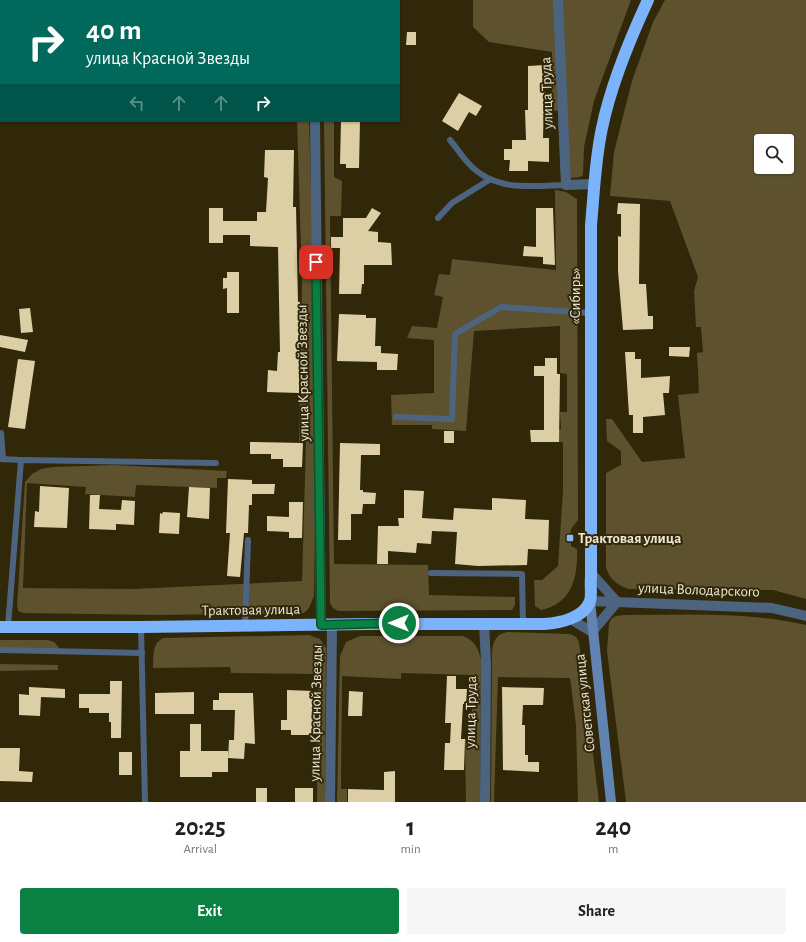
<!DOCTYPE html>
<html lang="en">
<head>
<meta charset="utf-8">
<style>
	:root { --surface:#fff; --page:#f6f6f6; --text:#202124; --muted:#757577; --accent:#0b8043 }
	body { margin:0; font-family:"Alegreya Sans",sans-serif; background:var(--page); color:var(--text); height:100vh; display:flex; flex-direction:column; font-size:15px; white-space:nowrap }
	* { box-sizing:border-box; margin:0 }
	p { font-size:13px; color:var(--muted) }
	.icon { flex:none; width:22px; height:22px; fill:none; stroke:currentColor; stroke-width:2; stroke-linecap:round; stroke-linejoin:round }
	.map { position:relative; height:802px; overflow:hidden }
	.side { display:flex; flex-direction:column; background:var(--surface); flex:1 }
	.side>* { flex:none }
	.guide { position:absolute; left:0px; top:0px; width:400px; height:122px; box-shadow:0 1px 3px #0004; background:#00695c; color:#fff; overflow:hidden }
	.controls { position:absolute; left:754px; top:134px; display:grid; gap:8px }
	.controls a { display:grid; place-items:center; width:40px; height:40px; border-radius:4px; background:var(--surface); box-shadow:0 1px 3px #0004; font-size:20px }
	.pin { position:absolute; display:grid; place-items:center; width:34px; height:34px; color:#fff; margin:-17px; border-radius:8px; box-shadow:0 2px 6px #0006 }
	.me { position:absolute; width:44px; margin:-22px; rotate:270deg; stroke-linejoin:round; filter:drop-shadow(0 0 3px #0008) }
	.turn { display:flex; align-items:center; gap:14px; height:84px; padding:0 20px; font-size:18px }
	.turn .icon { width:52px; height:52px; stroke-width:2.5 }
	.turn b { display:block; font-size:28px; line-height:34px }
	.lanes { display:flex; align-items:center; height:38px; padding:0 20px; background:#0003; justify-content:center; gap:20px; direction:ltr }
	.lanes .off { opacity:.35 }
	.eta { display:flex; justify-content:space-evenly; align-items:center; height:68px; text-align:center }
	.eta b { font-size:24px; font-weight:700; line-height:28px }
	.action { display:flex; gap:8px; margin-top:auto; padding:8px 20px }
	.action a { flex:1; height:46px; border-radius:4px; background:var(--accent); color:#fff; font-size:16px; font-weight:700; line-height:46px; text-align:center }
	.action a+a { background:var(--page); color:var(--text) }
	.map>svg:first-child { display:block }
	.green { fill:#5d512e; fill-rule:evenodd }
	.building { fill:#ddcfa5 }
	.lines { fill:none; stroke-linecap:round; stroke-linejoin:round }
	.lane { stroke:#4d6480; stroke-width:6 }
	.street { stroke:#4d6480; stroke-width:10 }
	.secondary { stroke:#6184b2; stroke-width:10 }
	.highway { stroke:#7cb4fb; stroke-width:12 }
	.rail-casing { stroke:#bdb6a1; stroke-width:4.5 }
	.rail { stroke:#312809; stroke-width:3; stroke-dasharray:9; stroke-linecap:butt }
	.route-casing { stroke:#07532c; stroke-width:10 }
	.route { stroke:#0b8043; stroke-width:7 }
	.poi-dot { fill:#87bbfb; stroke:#312809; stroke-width:1.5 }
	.labels { text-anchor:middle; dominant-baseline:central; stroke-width:4; stroke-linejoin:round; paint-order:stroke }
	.street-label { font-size:15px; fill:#ece6d5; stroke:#312809 }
	.poi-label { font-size:15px; font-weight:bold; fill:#ece6d5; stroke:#312809; text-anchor:start }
</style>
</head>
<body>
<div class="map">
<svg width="806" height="802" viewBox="0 0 806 802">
	<rect width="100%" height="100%" fill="#312809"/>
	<g class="green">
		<path d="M473 0H631L594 101 584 147 583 175 580 177 561 179 558 111 552 110V52L489 42 473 27Z"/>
		<path d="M665 0H806V599L773 590 629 589C617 585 609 579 606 567V473L621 465V451L607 441 606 419H612L642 462 685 458 678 395 699 393 697 353 703 352 701 327H696L694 291 698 277 670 201 610 196 614 152 632 81 653 22ZM761 141H787V167H761Z"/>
		<path d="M297 121H309L315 331V534L314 596 309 608 304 613 157 615 23 613 18 611 17 606 25 482 32 474 41 469 54 467 114 465 227 471 226 478H217V488L136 485 135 497 85 494 86 487 27 483 23 588 133 589 302 581 306 442H299L302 280Z"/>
		<path d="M324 121H334V177L342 181 341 216H330L334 564 428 565 429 595 515 597V605L512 610 338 611 333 608 330 603Z"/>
		<path d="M555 190 566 192 577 199 578 520 571 529 570 538 567 535V543H571V546L577 549C578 577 572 604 541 610L535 606 534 580H542L558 566 563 490V442H559V430L561 429 560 412H567V374L560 373V326L474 331 466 431 432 429V425H392L391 395 434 393V340L407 338 412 326 437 328 443 297 434 295 439 274 450 275 452 259 556 270Z"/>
		<path d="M624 615C685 615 746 611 806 625V802H626L607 651 609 624 611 619 616 616Z"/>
		<path d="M508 632 570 634 576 637 579 642 599 802H578L576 725 570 678 498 677 494 802H491L492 654C493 642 495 634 508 632Z"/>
		<path d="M309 635 320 639 326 648 325 802H317L318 674 231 673 230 667 153 668C154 656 151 645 163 638Z"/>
		<path d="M360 636H463C475 641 478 647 481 660L480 802H466L465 739H472V675L401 673V679L342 676 341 789H347V802H337L340 656 346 642Z"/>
		<path d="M0 640H48L54 642 61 650 0 652Z"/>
		<path d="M0 664 58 665V670L0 671Z"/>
	</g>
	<g class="building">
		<path d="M407 32H416V45H406Z"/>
		<path d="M545 65 543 138H549V162L528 161V171H509L510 160H504V149H512V140H526L525 110H528V66Z"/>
		<path d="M459 93 482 106 476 116 469 112 458 131 442 121Z"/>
		<path d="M341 121H360L359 168H346V164H340Z"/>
		<path d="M265 150H294L293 207H296L298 302H300L299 393 267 392 268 370 277 371 278 352H280L278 247 250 246V235H223V243H209V208H223V221H257V212H266L268 178 264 177Z"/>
		<path d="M618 203 640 204 639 284H646L648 316H653V329L623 330 618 271V236L621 237V214H617Z"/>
		<path d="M372 208 381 213 368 231 378 232V242L391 243 392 265H364V284H362L361 294H339L340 248H331V237H343V218H366Z"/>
		<path d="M536 208H553L555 265 543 264V257L523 256 524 246 536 247Z"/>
		<path d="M227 272H239V313H227V288L223 289V278H227Z"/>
		<path d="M30 308 33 332 21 333 19 309Z"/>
		<path d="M339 314 366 315V318H376L375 346H381V353L398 354 397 370H377V362L337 361Z"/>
		<path d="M0 335 28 340 25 352 0 347Z"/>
		<path d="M669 347H690L689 357 669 356Z"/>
		<path d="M625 352H635V359H641V378L670 376 669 393H663L665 415 643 417V433H633V415H629Z"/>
		<path d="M545 358H557V374H560L559 442H531L530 430H544V376H534V366H545Z"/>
		<path d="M18 359 35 361 25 429 8 427Z"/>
		<rect x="444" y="431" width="10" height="12"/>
		<path d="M250 442 303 443 302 467H283V459H271V454H250Z"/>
		<path d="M340 443 380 444V455H361L360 490H363V492L376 493 375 504H363L362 514H351V540H338Z"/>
		<path d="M228 479 252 480V484H275L274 494H252V505H249L248 533H244L240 577 227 576 230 533H226Z"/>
		<path d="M40 486 69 488 67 528 34 527 35 511 39 512Z"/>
		<path d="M189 487 210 488 209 519 187 517Z"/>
		<path d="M404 490 424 491 422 518 453 520 454 508 492 510V498L526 500 525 519 549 520 548 550 528 549 527 565 478 566 455 564 457 532 432 531 431 544 417 543 416 553 388 551V564H377L378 526H399L398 518H404Z"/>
		<path d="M90 495H100L99 509 121 510 122 500 135 501 134 525 116 524V530L89 529Z"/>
		<path d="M289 502H303L302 538H289V532L267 531V516L289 517Z"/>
		<path d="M163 512 180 513 179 534 159 533 160 513 162 514Z"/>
		<path d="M447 676H456V689H467L466 704H463L461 739H465L464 770H444L445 743H450L451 723H445Z"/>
		<path d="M110 681H122L121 738H111V722H109V713H89V708H79V694H110Z"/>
		<path d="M29 687 65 689V698L41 697 40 716 19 715V694L29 695Z"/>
		<path d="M502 687 544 688 543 705H523L522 725H525V755H528V762H539V772L503 770Z"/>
		<path d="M287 690 313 691 315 735H291V730H281V720H287Z"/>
		<path d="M349 691 363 692 362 716H348Z"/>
		<path d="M194 692V714H155V693Z"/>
		<path d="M219 693H253L255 744 245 743 244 759 228 758 229 740H234L235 710H213V700H219Z"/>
		<path d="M190 724H201V751H228V772H212V777H180V751H190Z"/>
		<path d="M0 748H20L19 771 33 772 32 782 0 781Z"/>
		<rect x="119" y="752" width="13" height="23"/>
		<path d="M395 771V802H348V789L384 790V772Z"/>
		<rect x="256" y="788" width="11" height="14"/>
		<rect x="295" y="788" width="18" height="14"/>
	</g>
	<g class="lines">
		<g class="lane">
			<path d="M450 140C457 148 462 157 470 165 496 192 532 186 566 185"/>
			<path d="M438 218 452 203 489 180"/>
			<path d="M396 417 452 419 455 334 501 307 590 313"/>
			<path d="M1 433 3 459"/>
			<path d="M0 459 21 460"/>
			<path d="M431 573 522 574 523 623"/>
			<path d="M245 626 248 540"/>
			<path d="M8 627 21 460 216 463"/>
			<path d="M141 627 145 802"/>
			<path d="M0 650 142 653"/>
		</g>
		<g class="street">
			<path d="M558 0 566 185 594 184"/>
			<path d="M314 1V0"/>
			<path d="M315 121 321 625"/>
			<path d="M590 601 772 608 806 616"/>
			<path d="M569 618 592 632 617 602 591 573"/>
			<path d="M484 623 486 663 485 802"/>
			<path d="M330 802 332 625"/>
		</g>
		<path class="secondary" d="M590 601 611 802"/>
		<path class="highway" d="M0 627H141L370 624H544C560 623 584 618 590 601 592 595 590 584 591 577V225C594 193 595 160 602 128 611 84 629 41 648 0"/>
		<defs>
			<g id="rail">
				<path d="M13 1 15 0"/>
				<path d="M0 7 1 6"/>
			</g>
		</defs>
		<use href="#rail" class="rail-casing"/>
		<use href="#rail" class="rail"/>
	</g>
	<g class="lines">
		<defs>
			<path id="route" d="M316 262 321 625 399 623"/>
		</defs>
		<use href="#route" class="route-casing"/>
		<use href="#route" class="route"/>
	</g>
	<rect class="poi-dot" x="566" y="534" width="8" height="8" rx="2"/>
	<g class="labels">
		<g class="street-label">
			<text transform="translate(547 93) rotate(-92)">улица Труда</text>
			<text transform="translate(575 296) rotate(-90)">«Сибирь»</text>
			<text transform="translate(303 373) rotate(-91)">улица Красной Звезды</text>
			<text transform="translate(699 590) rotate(2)">улица Володарского</text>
			<text transform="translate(251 610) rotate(-1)">Трактовая улица</text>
			<text transform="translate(585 703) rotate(-96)">Советская улица</text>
			<text transform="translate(471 712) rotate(-89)">улица Труда</text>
			<text transform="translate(316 713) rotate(-89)">улица Красной Звезды</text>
		</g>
		<g class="poi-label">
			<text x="578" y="538">Трактовая улица</text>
		</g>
	</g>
</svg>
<div class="controls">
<a><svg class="icon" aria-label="search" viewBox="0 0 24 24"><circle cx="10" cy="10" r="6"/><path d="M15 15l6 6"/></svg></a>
</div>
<div class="pin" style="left:316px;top:262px;background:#d93025"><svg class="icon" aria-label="arrive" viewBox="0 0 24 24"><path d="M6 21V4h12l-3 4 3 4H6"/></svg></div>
<svg class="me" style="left:399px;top:623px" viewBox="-20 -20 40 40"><circle r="17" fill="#0b8043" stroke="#fff" stroke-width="3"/><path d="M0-11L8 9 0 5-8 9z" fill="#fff"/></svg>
<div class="guide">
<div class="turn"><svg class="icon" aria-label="right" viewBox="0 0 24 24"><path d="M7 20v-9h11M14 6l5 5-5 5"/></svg><div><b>40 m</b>улица Красной Звезды</div></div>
<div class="lanes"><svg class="icon off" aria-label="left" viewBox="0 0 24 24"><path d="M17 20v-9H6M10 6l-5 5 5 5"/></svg><svg class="icon off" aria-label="ahead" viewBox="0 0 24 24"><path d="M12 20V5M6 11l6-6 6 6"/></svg><svg class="icon off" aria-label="ahead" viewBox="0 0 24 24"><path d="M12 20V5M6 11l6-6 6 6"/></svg><svg class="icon" aria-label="right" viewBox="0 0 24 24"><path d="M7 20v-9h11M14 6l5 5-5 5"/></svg></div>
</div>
</div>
<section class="side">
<div class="eta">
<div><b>20:25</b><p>Arrival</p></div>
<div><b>1</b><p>min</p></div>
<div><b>240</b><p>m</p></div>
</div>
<div class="action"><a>Exit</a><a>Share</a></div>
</section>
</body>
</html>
